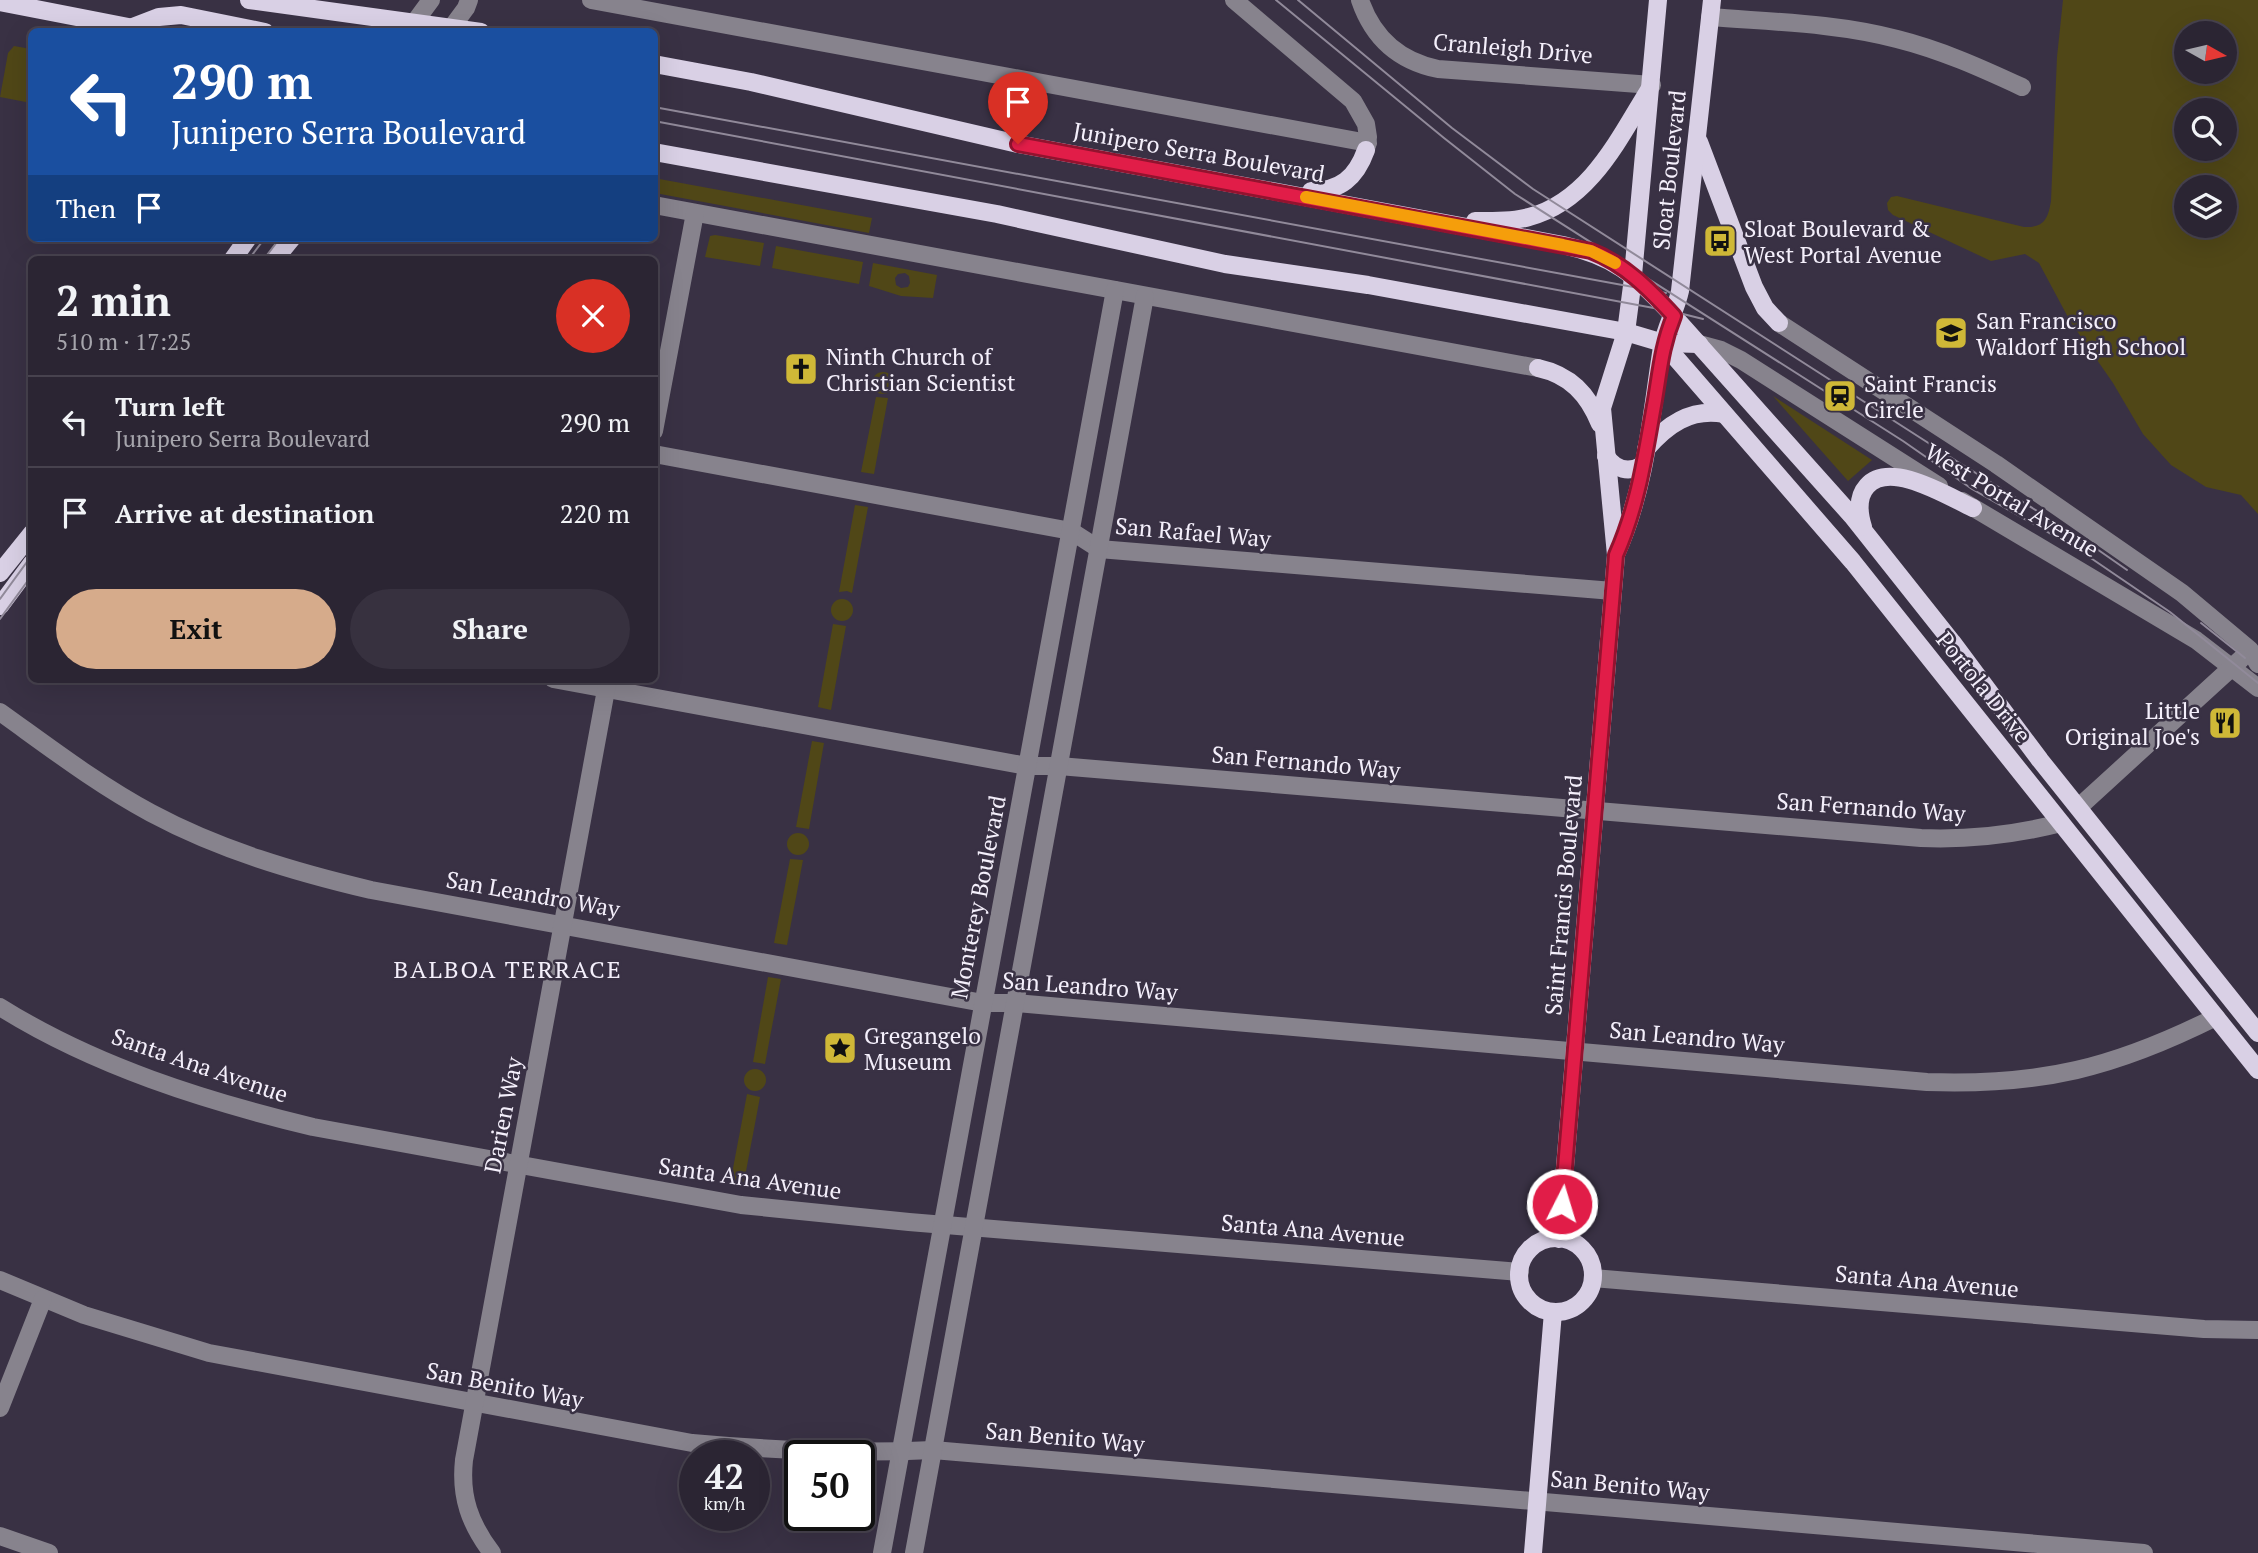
<!DOCTYPE html>
<html lang="en">
<head>
<meta charset="utf-8">
<style>
	:root { --surface:#2b2533; --page:#37313f; --text:#f1f3f6; --muted:#a6a5ac; --line:#47424e; --accent:#d6ab8b }
	body { margin:0; font-family:"PT Serif",serif; background:var(--page); color:var(--text); height:100vh; display:flex; flex-direction:column; font-size:26px; white-space:nowrap }
	* { box-sizing:border-box; margin:0 }
	p { font-size:23px; color:var(--muted) }
	.icon { flex:none; width:38px; height:38px; fill:none; stroke:currentColor; stroke-width:2; stroke-linecap:round; stroke-linejoin:round }
	.map { position:relative; flex:1; overflow:hidden }
	.panel { position:absolute; left:28px; top:256px; width:630px; height:427px; display:flex; flex-direction:column; background:var(--surface); border-radius:10px; box-shadow:0 7px 28px #0002,0 0 0 2px var(--line) }
	.panel>* { flex:none }
	.top-card { position:absolute; left:28px; top:28px; width:630px; height:214px; border-radius:10px; box-shadow:0 7px 28px #0002,0 0 0 2px var(--line); background:#1a4fa0; color:#fff; overflow:hidden }
	.needle { width:46px; rotate:98deg }
	.controls { position:absolute; left:2174px; top:21px; display:grid; gap:14px }
	.controls a { display:grid; place-items:center; width:63px; height:63px; border-radius:50%; background:var(--surface); box-shadow:0 7px 28px #0002,0 0 0 2px var(--line); font-size:35px }
	.speed { position:absolute; left:679px; top:1440px; display:flex; gap:14px; font-size:35px; font-weight:700; text-align:center }
	.speed>* { display:grid; place-content:center; width:91px; height:91px; border-radius:50%; background:var(--surface); box-shadow:0 7px 28px #0002,0 0 0 2px var(--line); line-height:1 }
	.speed small { font-size:18px; font-weight:400 }
	.speed .limit { border:4px solid #111; border-radius:10px; background:#fff; color:#111 }
	.pin { position:absolute; display:grid; place-items:center; width:60px; height:60px; color:#fff; margin:-72px -30px; border-radius:50% 50% 50% 0; rotate:-45deg; box-shadow:0 0 7px #0007 }
	.pin .icon { rotate:45deg }
	.me { position:absolute; width:77px; margin:-38px; rotate:5deg; stroke-linejoin:round; filter:drop-shadow(0 0 5px #0008) }
	.turn { display:flex; align-items:center; gap:24px; height:147px; padding:0 28px; font-size:32px }
	.turn .icon { width:91px; height:91px; stroke-width:2.5 }
	.turn b { display:block; font-size:49px; line-height:60px }
	.then { display:flex; align-items:center; height:66px; padding:0 28px; background:#0003; gap:14px; font-size:26px }
	.round { display:grid; place-items:center; flex:none; width:74px; height:74px; border-radius:37px; background:var(--page) }
	.summary { display:flex; align-items:center; justify-content:space-between; height:119px; padding:0 28px }
	h1 { font-size:42px; font-weight:600; line-height:52px }
	.action { display:flex; gap:14px; margin-top:auto; padding:14px 28px }
	.action a { flex:1; height:80px; border-radius:42px; background:var(--accent); color:#111; font-size:28px; font-weight:600; line-height:80px; text-align:center }
	.action a+a { background:var(--page); color:var(--text) }
	ul { padding:0; list-style:none }
	li { display:flex; align-items:center; gap:21px; height:91px; padding:0 28px; border-top:2px solid var(--line) }
	li div { flex:1 }
	li b { display:block; font-size:26px }
	li em { font-style:normal }
	.map>svg:first-child { display:block }
	.green { fill:#504717; fill-rule:evenodd }
	.lines { fill:none; stroke-linecap:round; stroke-linejoin:round }
	.minor { stroke:#87838d; stroke-width:18 }
	.major { stroke:#d9d0e5; stroke-width:18 }
	.tram { stroke:#918a9a; stroke-width:2 }
	.route-casing { stroke:#92132f; stroke-width:18 }
	.route { stroke:#e11d48; stroke-width:12 }
	.slow { stroke:#f59e0b; stroke-width:12 }
	.labels { text-anchor:middle; dominant-baseline:central; stroke-width:5; stroke-linejoin:round; paint-order:stroke }
	.street-label { font-size:23px; fill:#f4effb; stroke:#393144 }
	.poi-label { font-size:23px; fill:#f4effb; stroke:#393144; text-anchor:start }
	.neighbourhood-label { font-size:24px; letter-spacing:2px; fill:#f4effb; stroke:#393144 }
</style>
</head>
<body>
<div class="map">
<svg width="2258" height="1553" viewBox="0 0 2258 1553">
	<rect width="100%" height="100%" fill="#393144"/>
	<g class="green">
		<path d="M2063 0H2258V514L2241 495 2206 487 2171 465 2143 434 2113 383 2070 321 2039 263 2025 254 1991 261 1893 215 1888 210 1887 203 1891 197 1897 196 2024 227C2044 228 2048 219 2051 201L2057 57ZM2186 33H2224V72H2186ZM2186 110H2224V149H2186ZM2186 187H2224V226H2186Z"/>
		<path d="M14 46 31 49V103L0 97 8 53Z"/>
		<path d="M654 178 872 218 869 233 655 193Z"/>
		<path d="M715 235 764 243 760 266 705 257 710 236Z"/>
		<path d="M776 246 863 262 859 284 772 268Z"/>
		<path d="M873 263 937 275 933 298 901 296 869 286ZM905 273 909 276 910 283 908 287 901 288 896 285 895 278 898 274Z"/>
		<circle cx="883" cy="383" r="11"/>
		<path d="M1773 396 1872 460 1848 481Z"/>
		<path d="M876 397 888 398 874 474 861 472Z"/>
		<path d="M855 505 868 507 852 593 847 591 839 592Z"/>
		<circle cx="842" cy="610" r="11"/>
		<path d="M833 624 846 626 831 710 818 707Z"/>
		<path d="M812 741 824 743 809 829 796 827Z"/>
		<circle cx="798" cy="844" r="11"/>
		<path d="M790 859 803 860 787 945 774 943Z"/>
		<path d="M768 977 781 979 765 1064 753 1062Z"/>
		<circle cx="755" cy="1080" r="11"/>
		<path d="M747 1094 760 1097 744 1182 731 1179Z"/>
	</g>
	<g class="lines">
		<g class="minor">
			<path d="M591 0 1368 143"/>
			<path d="M1234 0 1353 101 1366 124 1368 137 1366 150"/>
			<path d="M1360 0C1373 38 1399 61 1438 69L1652 85"/>
			<path d="M1710 17C1772 22 1837 23 1897 39 1941 50 1981 68 2022 87"/>
			<path d="M414 23 431 0"/>
			<path d="M452 27 466 8 469 0"/>
			<path d="M654 205 1538 368"/>
			<path d="M1779 323 1996 464 2182 593 2250 650 2258 664"/>
			<path d="M1699 344 1721 350 1741 360 1939 486"/>
			<path d="M654 431 695 213"/>
			<path d="M654 454 1071 531 1099 549 1613 591"/>
			<path d="M1962 501 2196 640 2258 688"/>
			<path d="M553 679 1027 766H1059L1921 838C1969 840 2014 835 2061 823"/>
			<path d="M0 712C49 747 97 784 151 813 220 850 295 872 371 890L983 1003H1015L1927 1082C2041 1086 2114 1068 2216 1017"/>
			<path d="M2079 807 2241 659"/>
			<path d="M0 1007C94 1066 205 1101 313 1127L741 1205 909 1222 1520 1272"/>
			<path d="M1593 1278 2204 1329 2258 1330"/>
			<path d="M0 1280 84 1315 209 1353 692 1443C770 1450 854 1454 933 1450L2144 1553"/>
			<path d="M0 1408 43 1299"/>
			<path d="M0 1536 49 1553"/>
			<path d="M492 1553C470 1524 460 1497 464 1460L608 679"/>
			<path d="M882 1553 1115 290"/>
			<path d="M914 1553 1145 296"/>
		</g>
		<g class="major">
			<path d="M249 0 481 32"/>
			<path d="M0 2 154 32"/>
			<path d="M133 27 159 17 181 15 265 32"/>
			<path d="M654 64 751 82 1018 144 1563 245C1613 256 1634 274 1668 310L1852 516 1952 642 2040 760 2258 1033"/>
			<path d="M1699 142 1754 287 1765 308 1779 323"/>
			<path d="M654 152 997 214 1225 264 1368 285 1626 332 1663 343 1699 344"/>
			<path d="M1311 191C1340 191 1356 178 1366 150"/>
			<path d="M1475 221C1492 221 1512 222 1529 217 1590 201 1619 138 1649 90"/>
			<path d="M233 259 248 238"/>
			<path d="M275 259 292 238"/>
			<path d="M1663 343 1853 562 2258 1070"/>
			<path d="M1538 368C1570 375 1588 394 1600 424"/>
			<path d="M1646 449C1667 425 1690 408 1724 414"/>
			<path d="M1606 456C1615 470 1629 473 1643 465"/>
			<path d="M1863 527C1859 514 1857 497 1867 486 1890 460 1947 496 1973 508"/>
			<path d="M1617 552C1646 487 1651 416 1662 347 1665 328 1676 310 1680 291L1712 0"/>
			<path d="M0 573 32 533"/>
			<path d="M0 606 32 563"/>
			<circle cx="1556" cy="1275" r="37"/>
			<path d="M1559 1239 1616 555 1602 408 1626 332 1632 286 1658 0"/>
			<path d="M1533 1553 1553 1312"/>
		</g>
		<g class="tram">
			<path d="M1276 0 1444 138 1515 194 1903 441 1972 489 2079 550 2170 612 2258 683"/>
			<path d="M1298 0 1452 128 1533 189 1958 462 2084 540 2127 570"/>
			<path d="M654 107 1666 293"/>
			<path d="M654 121 1675 312 1703 319"/>
			<path d="M249 259 265 238"/>
			<path d="M264 259 280 238"/>
			<path d="M0 599 32 555"/>
			<path d="M0 619 32 575"/>
			<path d="M2201 623 2245 658"/>
		</g>
	</g>
	<g class="lines">
		<defs>
			<path id="route" d="M1018 144 1591 251C1625 264 1650 290 1674 316 1662 345 1660 370 1655 400 1645 455 1639 503 1616 555L1562 1204"/>
		</defs>
		<use href="#route" class="route-casing"/>
		<use href="#route" class="route"/>
		<path class="slow" d="M1306 197 1563 245 1591 251 1615 263"/>
	</g>
	<defs>
		<symbol id="bus-square" viewBox="-11 -11 22 22"><rect x="-9" y="-9" width="18" height="18" rx="4" fill="#cfb837" stroke="#393144"/><path d="M-5-6H5V4H4V6H2V4H-2V6H-4V4H-5ZM-3.5-4V0h7V-4ZM-3.5 1.2v1.5H-2V1.2ZM2 1.2v1.5H3.5V1.2Z" fill="#111"/></symbol>
		<symbol id="school-square" viewBox="-11 -11 22 22"><rect x="-9" y="-9" width="18" height="18" rx="4" fill="#cfb837" stroke="#393144"/><path d="M0-5L7-2L0 1L-7-2ZM-4 1L0 2.5L4 1V4Q0 6-4 4Z" fill="#111"/></symbol>
		<symbol id="church-square" viewBox="-11 -11 22 22"><rect x="-9" y="-9" width="18" height="18" rx="4" fill="#cfb837" stroke="#393144"/><path d="M-1.2-6h2.4v3.5h3.3v2.4h-3.3V6h-2.4V-.1h-3.3v-2.4h3.3Z" fill="#111"/></symbol>
		<symbol id="station-square" viewBox="-11 -11 22 22"><rect x="-9" y="-9" width="18" height="18" rx="4" fill="#cfb837" stroke="#393144"/><path d="M-3-6H3Q5-6 5-4V2Q5 4 3 4L4.5 6H3L1.5 4h-3L-3 6H-4.5L-3 4Q-5 4-5 2V-4Q-5-6-3-6ZM-3.5-4v3h7v-3ZM-3.5 1v1.5H-2V1ZM2 1v1.5H3.5V1Z" fill="#111"/></symbol>
		<symbol id="restaurant-square" viewBox="-11 -11 22 22"><rect x="-9" y="-9" width="18" height="18" rx="4" fill="#cfb837" stroke="#393144"/><path d="M-5-6h1v4h1v-4h1v4h1v-4h1v5L-1.5 .5V6h-2V.5L-5-1ZM5-6V6H3V1.5H1.5Q1.5-4 5-6Z" fill="#111"/></symbol>
		<symbol id="sight-square" viewBox="-11 -11 22 22"><rect x="-9" y="-9" width="18" height="18" rx="4" fill="#cfb837" stroke="#393144"/><path d="M0-6L1.8-2.2L6-1.7L2.9 1.2L3.7 5.4L0 3.3L-3.7 5.4L-2.9 1.2L-6-1.7L-1.8-2.2Z" fill="#111"/></symbol>
	</defs>
	<g fill-rule="evenodd">
		<use href="#bus-square" x="1701" y="222" width="38" height="38"/>
		<use href="#school-square" x="1932" y="314" width="38" height="38"/>
		<use href="#church-square" x="782" y="350" width="38" height="38"/>
		<use href="#station-square" x="1821" y="377" width="38" height="38"/>
		<use href="#restaurant-square" x="2206" y="704" width="38" height="38"/>
		<use href="#sight-square" x="821" y="1029" width="38" height="38"/>
	</g>
	<g class="labels">
		<g class="street-label">
			<text transform="translate(1513 48) rotate(5)">Cranleigh Drive</text>
			<text transform="translate(1199 152) rotate(10)">Junipero Serra Boulevard</text>
			<text transform="translate(1669 170) rotate(-84)">Sloat Boulevard</text>
			<text transform="translate(2012 500) rotate(31)">West Portal Avenue</text>
			<text transform="translate(1193 532) rotate(5)">San Rafael Way</text>
			<text transform="translate(1984 687) rotate(51)">Portola Drive</text>
			<text transform="translate(1306 762) rotate(5)">San Fernando Way</text>
			<text transform="translate(1871 807) rotate(4)">San Fernando Way</text>
			<text transform="translate(533 894) rotate(10)">San Leandro Way</text>
			<text transform="translate(1563 895) rotate(-85)">Saint Francis Boulevard</text>
			<text transform="translate(978 897) rotate(-79)">Monterey Boulevard</text>
			<text transform="translate(1090 986) rotate(4)">San Leandro Way</text>
			<text transform="translate(1697 1037) rotate(5)">San Leandro Way</text>
			<text transform="translate(200 1065) rotate(19)">Santa Ana Avenue</text>
			<text transform="translate(503 1115) rotate(-79)">Darien Way</text>
			<text transform="translate(750 1178) rotate(8)">Santa Ana Avenue</text>
			<text transform="translate(1313 1230) rotate(5)">Santa Ana Avenue</text>
			<text transform="translate(1927 1281) rotate(5)">Santa Ana Avenue</text>
			<text transform="translate(505 1385) rotate(11)">San Benito Way</text>
			<text transform="translate(1065 1437) rotate(5)">San Benito Way</text>
			<text transform="translate(1630 1485) rotate(5)">San Benito Way</text>
		</g>
		<g class="poi-label">
			<text x="1744" y="228">Sloat Boulevard &amp;<tspan x="1744" dy="26">West Portal Avenue</tspan></text>
			<text x="1976" y="320">San Francisco<tspan x="1976" dy="26">Waldorf High School</tspan></text>
			<text x="826" y="356">Ninth Church of<tspan x="826" dy="26">Christian Scientist</tspan></text>
			<text x="1864" y="383">Saint Francis<tspan x="1864" dy="26">Circle</tspan></text>
			<text x="2200" y="710" text-anchor="end">Little<tspan x="2200" dy="26">Original Joe's</tspan></text>
			<text x="864" y="1035">Gregangelo<tspan x="864" dy="26">Museum</tspan></text>
		</g>
		<g class="neighbourhood-label">
			<text x="508" y="969">BALBOA TERRACE</text>
		</g>
	</g>
</svg>
<div class="controls">
<a><svg class="needle" viewBox="-14 -14 28 28"><path d="M0-13l5 13h-10z" fill="#e53935"/><path d="M0 13l5-13h-10z" fill="#a6a5ac"/></svg></a>
<a><svg class="icon" aria-label="search" viewBox="0 0 24 24"><circle cx="10" cy="10" r="6"/><path d="M15 15l6 6"/></svg></a>
<a><svg class="icon" aria-label="layers" viewBox="0 0 24 24"><path d="M12 4l9 5-9 5-9-5zM3 14l9 5 9-5"/></svg></a>
</div>
<div class="speed"><div>42<small>km/h</small></div><div class="limit">50</div></div>
<div class="pin" style="left:1018px;top:144px;background:#d93025"><svg class="icon" aria-label="arrive" viewBox="0 0 24 24"><path d="M6 21V4h12l-3 4 3 4H6"/></svg></div>
<svg class="me" style="left:1562px;top:1204px" viewBox="-20 -20 40 40"><circle r="17" fill="#e11d48" stroke="#fff" stroke-width="3"/><path d="M0-11L8 9 0 5-8 9z" fill="#fff"/></svg>
<div class="top-card">
<div class="turn"><svg class="icon" aria-label="left" viewBox="0 0 24 24"><path d="M17 20v-9H6M10 6l-5 5 5 5"/></svg><div><b>290 m</b>Junipero Serra Boulevard</div></div>
<div class="then">Then<svg class="icon" aria-label="arrive" viewBox="0 0 24 24"><path d="M6 21V4h12l-3 4 3 4H6"/></svg></div>
</div>
<section class="panel">
<div class="summary"><div><h1>2 min</h1><p>510 m · 17:25</p></div><a class="round" style="background:#d93025;color:#fff"><svg class="icon" aria-label="close" viewBox="0 0 24 24"><path d="M6 6l12 12M18 6L6 18"/></svg></a></div>
<ul>
<li><svg class="icon" aria-label="left" viewBox="0 0 24 24"><path d="M17 20v-9H6M10 6l-5 5 5 5"/></svg><div><b>Turn left</b><p>Junipero Serra Boulevard</p></div><em>290 m</em></li>
<li><svg class="icon" aria-label="arrive" viewBox="0 0 24 24"><path d="M6 21V4h12l-3 4 3 4H6"/></svg><div><b>Arrive at destination</b></div><em>220 m</em></li>
</ul>
<div class="action"><a>Exit</a><a>Share</a></div>
</section>
</div>
</body>
</html>
